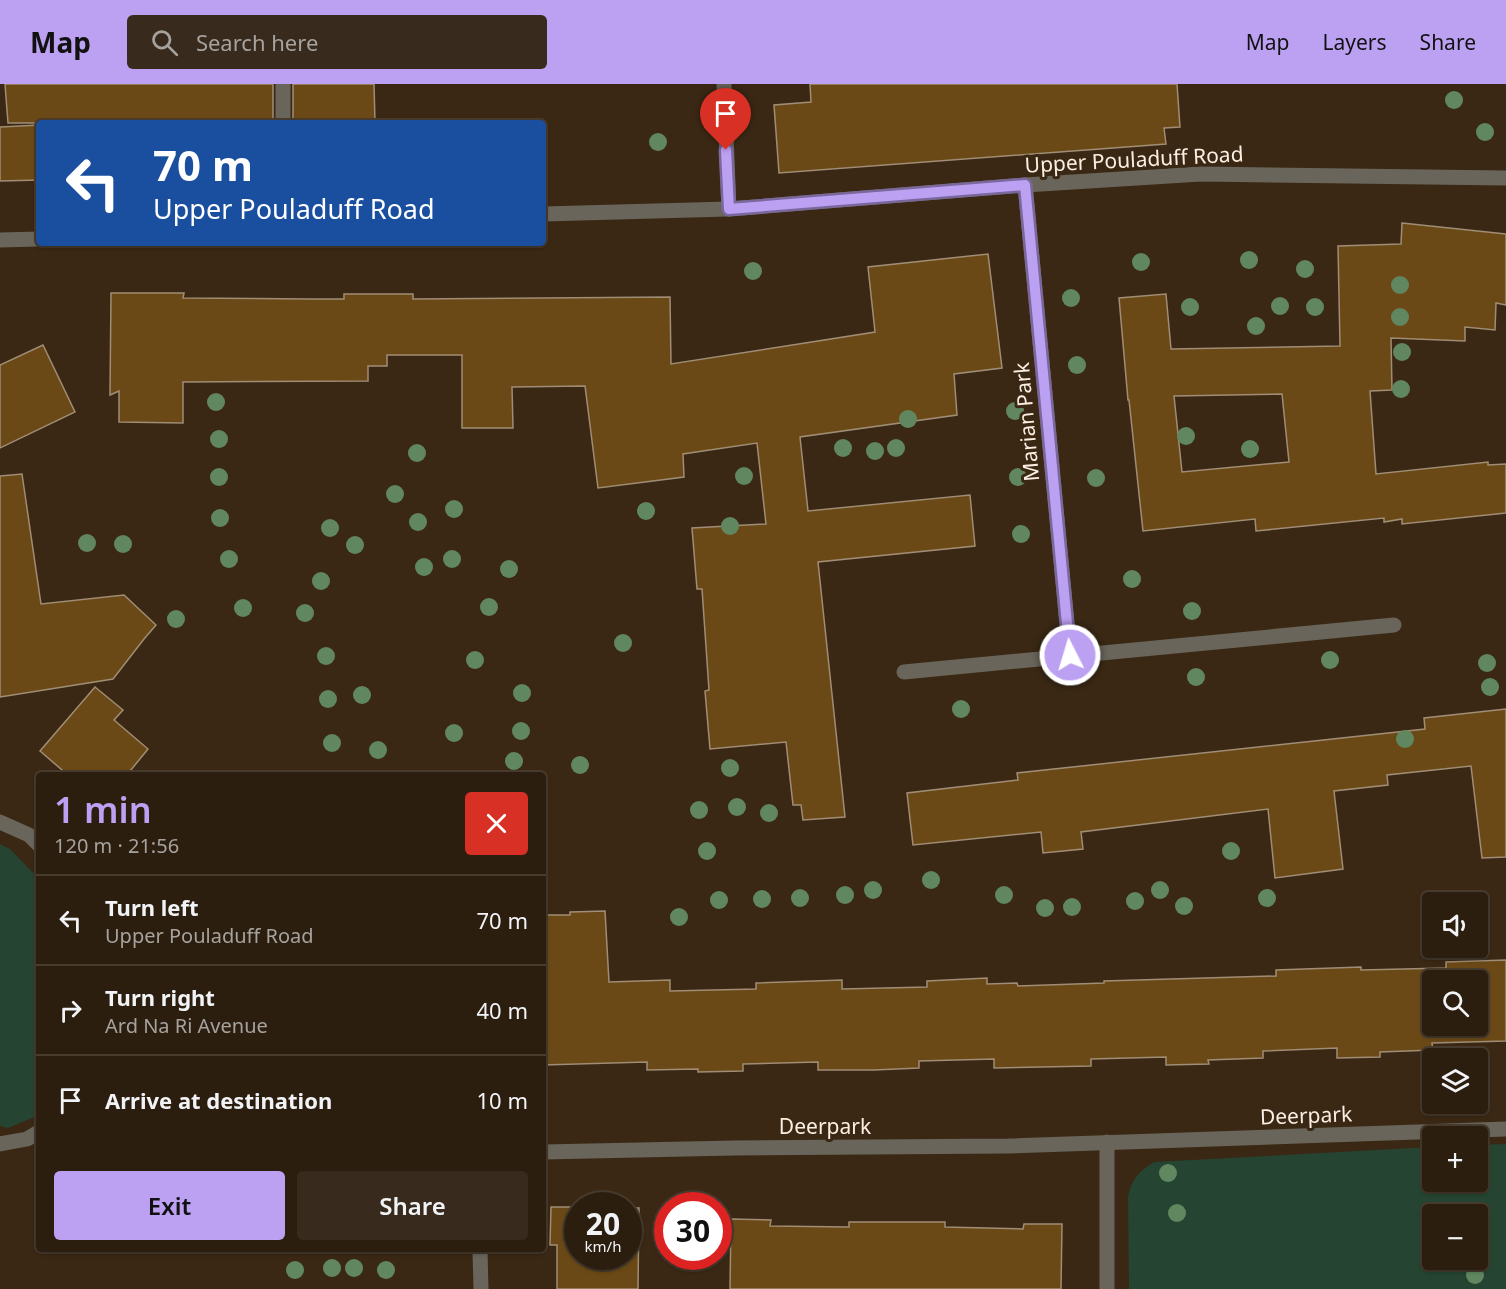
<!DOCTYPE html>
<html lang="en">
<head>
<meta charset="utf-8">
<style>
	:root { --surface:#2c1e0f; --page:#382b1d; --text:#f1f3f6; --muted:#a6a29e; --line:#483c2f; --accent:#bca0f2 }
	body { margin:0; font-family:"Noto Sans",sans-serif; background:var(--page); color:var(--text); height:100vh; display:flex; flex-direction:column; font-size:22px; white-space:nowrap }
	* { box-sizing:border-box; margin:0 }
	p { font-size:20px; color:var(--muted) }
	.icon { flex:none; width:33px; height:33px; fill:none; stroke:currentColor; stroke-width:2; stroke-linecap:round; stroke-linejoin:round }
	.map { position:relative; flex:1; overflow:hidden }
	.sheet { position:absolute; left:36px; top:688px; width:510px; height:480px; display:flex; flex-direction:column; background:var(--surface); border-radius:6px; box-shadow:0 2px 4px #0004,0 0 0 2px var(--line) }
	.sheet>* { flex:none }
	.guide { position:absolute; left:36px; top:36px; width:510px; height:126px; border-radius:6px; box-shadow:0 2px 4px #0004,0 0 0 2px var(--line); background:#1a4fa0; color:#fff; overflow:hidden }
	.controls { position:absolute; left:1422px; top:808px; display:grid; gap:12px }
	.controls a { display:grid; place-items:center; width:66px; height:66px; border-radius:6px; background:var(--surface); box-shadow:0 2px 4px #0004,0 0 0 2px var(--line); font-size:30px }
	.speed { position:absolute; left:564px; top:1108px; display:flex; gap:12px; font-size:30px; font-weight:700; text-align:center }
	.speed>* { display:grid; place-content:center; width:78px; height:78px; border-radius:50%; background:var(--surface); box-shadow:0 2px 4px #0004,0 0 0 2px var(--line); line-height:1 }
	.speed small { font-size:15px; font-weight:400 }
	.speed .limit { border:9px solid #d22; background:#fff; color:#111 }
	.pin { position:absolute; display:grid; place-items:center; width:51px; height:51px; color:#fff; margin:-62px -26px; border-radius:50% 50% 50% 0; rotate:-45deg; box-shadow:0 0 6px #0007 }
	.pin .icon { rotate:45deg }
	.me { position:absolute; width:66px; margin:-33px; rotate:355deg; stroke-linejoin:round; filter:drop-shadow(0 0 4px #0008) }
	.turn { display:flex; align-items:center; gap:21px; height:126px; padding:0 18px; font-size:27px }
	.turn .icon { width:78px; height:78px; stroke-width:2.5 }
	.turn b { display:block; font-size:42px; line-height:51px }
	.round { display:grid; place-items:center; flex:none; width:63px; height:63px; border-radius:6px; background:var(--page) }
	.head { display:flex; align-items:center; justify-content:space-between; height:102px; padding:0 18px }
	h1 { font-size:36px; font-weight:600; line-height:45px; color:var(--accent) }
	.cta { display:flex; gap:12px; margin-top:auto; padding:12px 18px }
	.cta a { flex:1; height:69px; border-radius:6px; background:var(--accent); color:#111; font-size:24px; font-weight:600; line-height:69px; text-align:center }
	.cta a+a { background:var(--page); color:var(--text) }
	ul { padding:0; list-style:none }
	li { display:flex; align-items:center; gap:18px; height:90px; padding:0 18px; border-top:2px solid var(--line) }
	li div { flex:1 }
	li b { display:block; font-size:22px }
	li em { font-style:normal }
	header { display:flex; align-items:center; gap:36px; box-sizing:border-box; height:84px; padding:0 30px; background:var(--accent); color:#111 }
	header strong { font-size:28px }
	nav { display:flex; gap:33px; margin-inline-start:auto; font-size:21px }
	.search { width:420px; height:54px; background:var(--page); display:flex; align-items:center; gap:15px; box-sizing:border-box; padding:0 21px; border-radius:6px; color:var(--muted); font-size:22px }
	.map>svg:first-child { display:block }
	.green { fill:#254431; fill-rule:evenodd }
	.building { fill:#6b4916; stroke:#a08d75; stroke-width:1.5; fill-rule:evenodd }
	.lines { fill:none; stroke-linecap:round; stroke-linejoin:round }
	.service { stroke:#69655a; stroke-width:15 }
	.minor { stroke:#69655a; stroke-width:15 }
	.tree { fill:#618761 }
	.route-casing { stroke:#7a689d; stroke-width:15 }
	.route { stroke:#bca0f2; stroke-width:10 }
	.labels { text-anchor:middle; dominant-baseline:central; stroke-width:6; stroke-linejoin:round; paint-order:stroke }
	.street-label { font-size:21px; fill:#fbefe3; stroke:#3a2814 }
</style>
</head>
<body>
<header>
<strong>Map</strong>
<div class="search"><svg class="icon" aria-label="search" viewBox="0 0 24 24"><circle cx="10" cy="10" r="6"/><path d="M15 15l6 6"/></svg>Search here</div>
<nav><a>Map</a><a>Layers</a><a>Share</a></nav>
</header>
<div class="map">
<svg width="1506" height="1205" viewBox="0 0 1506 1205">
	<rect width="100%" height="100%" fill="#3a2814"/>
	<g class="green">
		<path d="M0 760 10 765 39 795V1031L8 1044 0 1042Z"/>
		<path d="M1506 1060V1205H1129L1128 1113C1132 1095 1138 1088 1154 1078L1432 1063V1098H1478V1061ZM1432 1131H1478V1176H1432Z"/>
	</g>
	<g class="building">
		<path d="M5 0H273V39H8Z"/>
		<path d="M293 0H374L375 39H293Z"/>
		<path d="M810 0H1177L1180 43 1164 44 1166 60 779 89 774 21 811 18Z"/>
		<path d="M39 41V96L0 97V43Z"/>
		<path d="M1402 139 1506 150V221L1496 219 1495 246 1465 243V257L1391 254 1392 306 1370 307 1376 390 1488 378V381L1506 380V429L1402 440V435L1384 438V434L1256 447 1255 435 1143 447 1129 316H1128L1119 214 1166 210 1171 265 1340 262 1338 162 1401 160ZM1282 310 1289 378 1182 388 1174 312Z"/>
		<path d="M988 170 1002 284 954 290 957 331 800 353 808 427 970 411 975 462 818 478 845 733 803 736 801 721H793L786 658 710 665 705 607 709 606 702 505H697L692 444 766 440 757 359 683 370 684 393 598 404 585 302 512 303 513 344H462V271H387V282H368V297L183 298V339L119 338V307L110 311 111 209H184L183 214 310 215H344V210H413V215L670 213 671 280 875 248 868 183Z"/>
		<path d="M43 261 75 328 0 364V281Z"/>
		<path d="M22 390 41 520 124 511 156 541 144 555 113 595 0 613V392Z"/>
		<path d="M95 603 123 626 114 636 148 665 126 692H69L40 667Z"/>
		<path d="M1506 625V773L1482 774 1471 682 1387 691 1388 701 1334 707 1343 785 1275 794 1268 725 1081 748 1083 765 1043 769 1041 748 913 761 907 709 1018 696 1017 689 1425 645 1424 634Z"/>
		<path d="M605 827 609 898 670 896V907L756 905V899L842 896V905L927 903V897L987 894V900L1017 899 1018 902 1104 899V897L1276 892V886L1361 883V886L1446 884V878L1506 876V957L1432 959 1433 966 1380 968V973L1337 974V964L1263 967V974L1208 976 1209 980 1166 981V973L1091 975V982L994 984V975L919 977V984L874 986H818V978L743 980V987L698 988V985L647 986V978L543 981V831H570V828ZM1432 897H1478V942H1432Z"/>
		<path d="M551 1123H578V1173H628V1124H639L638 1205H557V1161H550Z"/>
		<path d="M731 1135 771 1136 770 1142 849 1143V1138H945V1143L1023 1145 1024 1140H1062L1061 1205H730Z"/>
	</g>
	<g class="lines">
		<path class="service" d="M283 39V0"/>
		<g class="minor">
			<path d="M724 0 729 125"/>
			<path d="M1025 101 1070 571"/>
			<path d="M543 130 729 125 1025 101 1201 90 1506 94"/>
			<path d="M0 156 39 155"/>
			<path d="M904 588 1394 541"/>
			<path d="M0 738 29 751 39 761"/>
			<path d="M0 1060 27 1055 39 1048"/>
			<path d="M543 1068 734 1064 1009 1062 1506 1045"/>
			<path d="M480 1166 481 1205"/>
			<path d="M1107 1205V1058"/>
		</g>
	</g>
	<g class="tree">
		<circle cx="1454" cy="16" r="9"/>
		<circle cx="1485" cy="48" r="9"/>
		<circle cx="658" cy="58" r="9"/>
		<circle cx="1249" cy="176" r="9"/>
		<circle cx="1141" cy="178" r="9"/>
		<circle cx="1305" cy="185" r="9"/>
		<circle cx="753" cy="187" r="9"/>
		<circle cx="1400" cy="201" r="9"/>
		<circle cx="1071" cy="214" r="9"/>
		<circle cx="1280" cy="222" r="9"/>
		<circle cx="1190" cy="223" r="9"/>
		<circle cx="1315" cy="223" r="9"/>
		<circle cx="1400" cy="233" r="9"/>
		<circle cx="1256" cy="242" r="9"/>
		<circle cx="1402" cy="268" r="9"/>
		<circle cx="1077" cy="281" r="9"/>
		<circle cx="1401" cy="305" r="9"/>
		<circle cx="216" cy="318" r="9"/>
		<circle cx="1015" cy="327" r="9"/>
		<circle cx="908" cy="335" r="9"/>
		<circle cx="1186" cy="352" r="9"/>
		<circle cx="219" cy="355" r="9"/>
		<circle cx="843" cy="364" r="9"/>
		<circle cx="896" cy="364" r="9"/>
		<circle cx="1250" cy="365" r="9"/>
		<circle cx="875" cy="367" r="9"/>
		<circle cx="417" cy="369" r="9"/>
		<circle cx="744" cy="392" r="9"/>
		<circle cx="219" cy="393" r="9"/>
		<circle cx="1018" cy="393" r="9"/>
		<circle cx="1096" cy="394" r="9"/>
		<circle cx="395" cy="410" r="9"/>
		<circle cx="454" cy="425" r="9"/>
		<circle cx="646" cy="427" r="9"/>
		<circle cx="220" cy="434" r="9"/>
		<circle cx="418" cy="438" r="9"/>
		<circle cx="730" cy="442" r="9"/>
		<circle cx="330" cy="444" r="9"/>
		<circle cx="1021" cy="450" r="9"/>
		<circle cx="87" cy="459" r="9"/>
		<circle cx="123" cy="460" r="9"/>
		<circle cx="355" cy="461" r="9"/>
		<circle cx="229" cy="475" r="9"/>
		<circle cx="452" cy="475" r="9"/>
		<circle cx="424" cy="483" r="9"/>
		<circle cx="509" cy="485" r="9"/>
		<circle cx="1132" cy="495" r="9"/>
		<circle cx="321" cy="497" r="9"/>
		<circle cx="489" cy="523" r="9"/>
		<circle cx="243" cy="524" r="9"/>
		<circle cx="1192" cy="527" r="9"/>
		<circle cx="305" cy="529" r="9"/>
		<circle cx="176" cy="535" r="9"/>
		<circle cx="623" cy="559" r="9"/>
		<circle cx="326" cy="572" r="9"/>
		<circle cx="475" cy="576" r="9"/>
		<circle cx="1330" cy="576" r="9"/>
		<circle cx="1487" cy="579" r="9"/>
		<circle cx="1196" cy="593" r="9"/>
		<circle cx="1490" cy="603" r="9"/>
		<circle cx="522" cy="609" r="9"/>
		<circle cx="362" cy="611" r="9"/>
		<circle cx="328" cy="615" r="9"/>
		<circle cx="961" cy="625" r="9"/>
		<circle cx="521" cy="647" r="9"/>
		<circle cx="454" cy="649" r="9"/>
		<circle cx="1405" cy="655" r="9"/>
		<circle cx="332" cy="659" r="9"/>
		<circle cx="378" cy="666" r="9"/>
		<circle cx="514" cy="677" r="9"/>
		<circle cx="580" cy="681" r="9"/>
		<circle cx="730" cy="684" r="9"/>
		<circle cx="737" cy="723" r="9"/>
		<circle cx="699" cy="726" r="9"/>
		<circle cx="769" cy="729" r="9"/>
		<circle cx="707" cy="767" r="9"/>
		<circle cx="1231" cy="767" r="9"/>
		<circle cx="931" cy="796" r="9"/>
		<circle cx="873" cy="806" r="9"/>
		<circle cx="1160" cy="806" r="9"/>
		<circle cx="845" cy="811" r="9"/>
		<circle cx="1004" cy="811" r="9"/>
		<circle cx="800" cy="814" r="9"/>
		<circle cx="1267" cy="814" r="9"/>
		<circle cx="762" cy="815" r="9"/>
		<circle cx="719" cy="816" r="9"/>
		<circle cx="1135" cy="817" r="9"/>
		<circle cx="1184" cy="822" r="9"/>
		<circle cx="1072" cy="823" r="9"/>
		<circle cx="1045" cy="824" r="9"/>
		<circle cx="679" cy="833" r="9"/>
		<circle cx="1168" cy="1089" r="9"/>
		<circle cx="1177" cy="1129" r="9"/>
		<circle cx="332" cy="1184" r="9"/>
		<circle cx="354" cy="1184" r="9"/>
		<circle cx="295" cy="1186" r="9"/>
		<circle cx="386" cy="1186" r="9"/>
		<circle cx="1475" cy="1191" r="9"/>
	</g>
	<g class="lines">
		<defs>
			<path id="route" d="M726 66 729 125 1025 101 1070 571"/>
		</defs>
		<use href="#route" class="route-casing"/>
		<use href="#route" class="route"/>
	</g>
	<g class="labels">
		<g class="street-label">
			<text transform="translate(1134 75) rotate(-3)">Upper Pouladuff Road</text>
			<text transform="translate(1026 338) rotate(-95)">Marian Park</text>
			<text transform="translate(1306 1031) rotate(-2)">Deerpark</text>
			<text x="825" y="1042">Deerpark</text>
		</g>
	</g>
</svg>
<div class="controls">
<a><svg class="icon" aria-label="sound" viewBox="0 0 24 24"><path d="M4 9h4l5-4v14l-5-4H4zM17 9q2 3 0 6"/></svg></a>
<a><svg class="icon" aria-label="search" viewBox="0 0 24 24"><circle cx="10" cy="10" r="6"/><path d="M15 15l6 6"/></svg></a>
<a><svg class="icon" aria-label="layers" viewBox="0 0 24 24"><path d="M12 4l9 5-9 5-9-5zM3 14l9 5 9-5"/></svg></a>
<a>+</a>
<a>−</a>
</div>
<div class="speed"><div>20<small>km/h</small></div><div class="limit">30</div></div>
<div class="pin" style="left:726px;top:66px;background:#d93025"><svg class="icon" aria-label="arrive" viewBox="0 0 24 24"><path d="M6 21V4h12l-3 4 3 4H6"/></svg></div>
<svg class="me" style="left:1070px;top:571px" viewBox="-20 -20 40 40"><circle r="17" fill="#bca0f2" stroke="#fff" stroke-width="3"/><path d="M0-11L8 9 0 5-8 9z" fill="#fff"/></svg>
<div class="guide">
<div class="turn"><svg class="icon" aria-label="left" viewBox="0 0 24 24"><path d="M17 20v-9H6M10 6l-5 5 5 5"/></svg><div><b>70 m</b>Upper Pouladuff Road</div></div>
</div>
<section class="sheet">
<div class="head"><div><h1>1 min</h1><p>120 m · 21:56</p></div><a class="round" style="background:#d93025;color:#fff"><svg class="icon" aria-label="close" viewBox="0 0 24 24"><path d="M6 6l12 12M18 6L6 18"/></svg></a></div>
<ul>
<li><svg class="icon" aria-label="left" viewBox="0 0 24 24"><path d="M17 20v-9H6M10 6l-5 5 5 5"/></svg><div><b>Turn left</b><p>Upper Pouladuff Road</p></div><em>70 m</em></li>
<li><svg class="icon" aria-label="right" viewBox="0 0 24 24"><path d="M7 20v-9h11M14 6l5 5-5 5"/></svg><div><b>Turn right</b><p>Ard Na Ri Avenue</p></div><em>40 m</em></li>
<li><svg class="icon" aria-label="arrive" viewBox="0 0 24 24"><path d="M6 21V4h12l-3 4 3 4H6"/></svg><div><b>Arrive at destination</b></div><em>10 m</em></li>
</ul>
<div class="cta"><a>Exit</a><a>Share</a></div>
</section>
</div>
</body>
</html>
